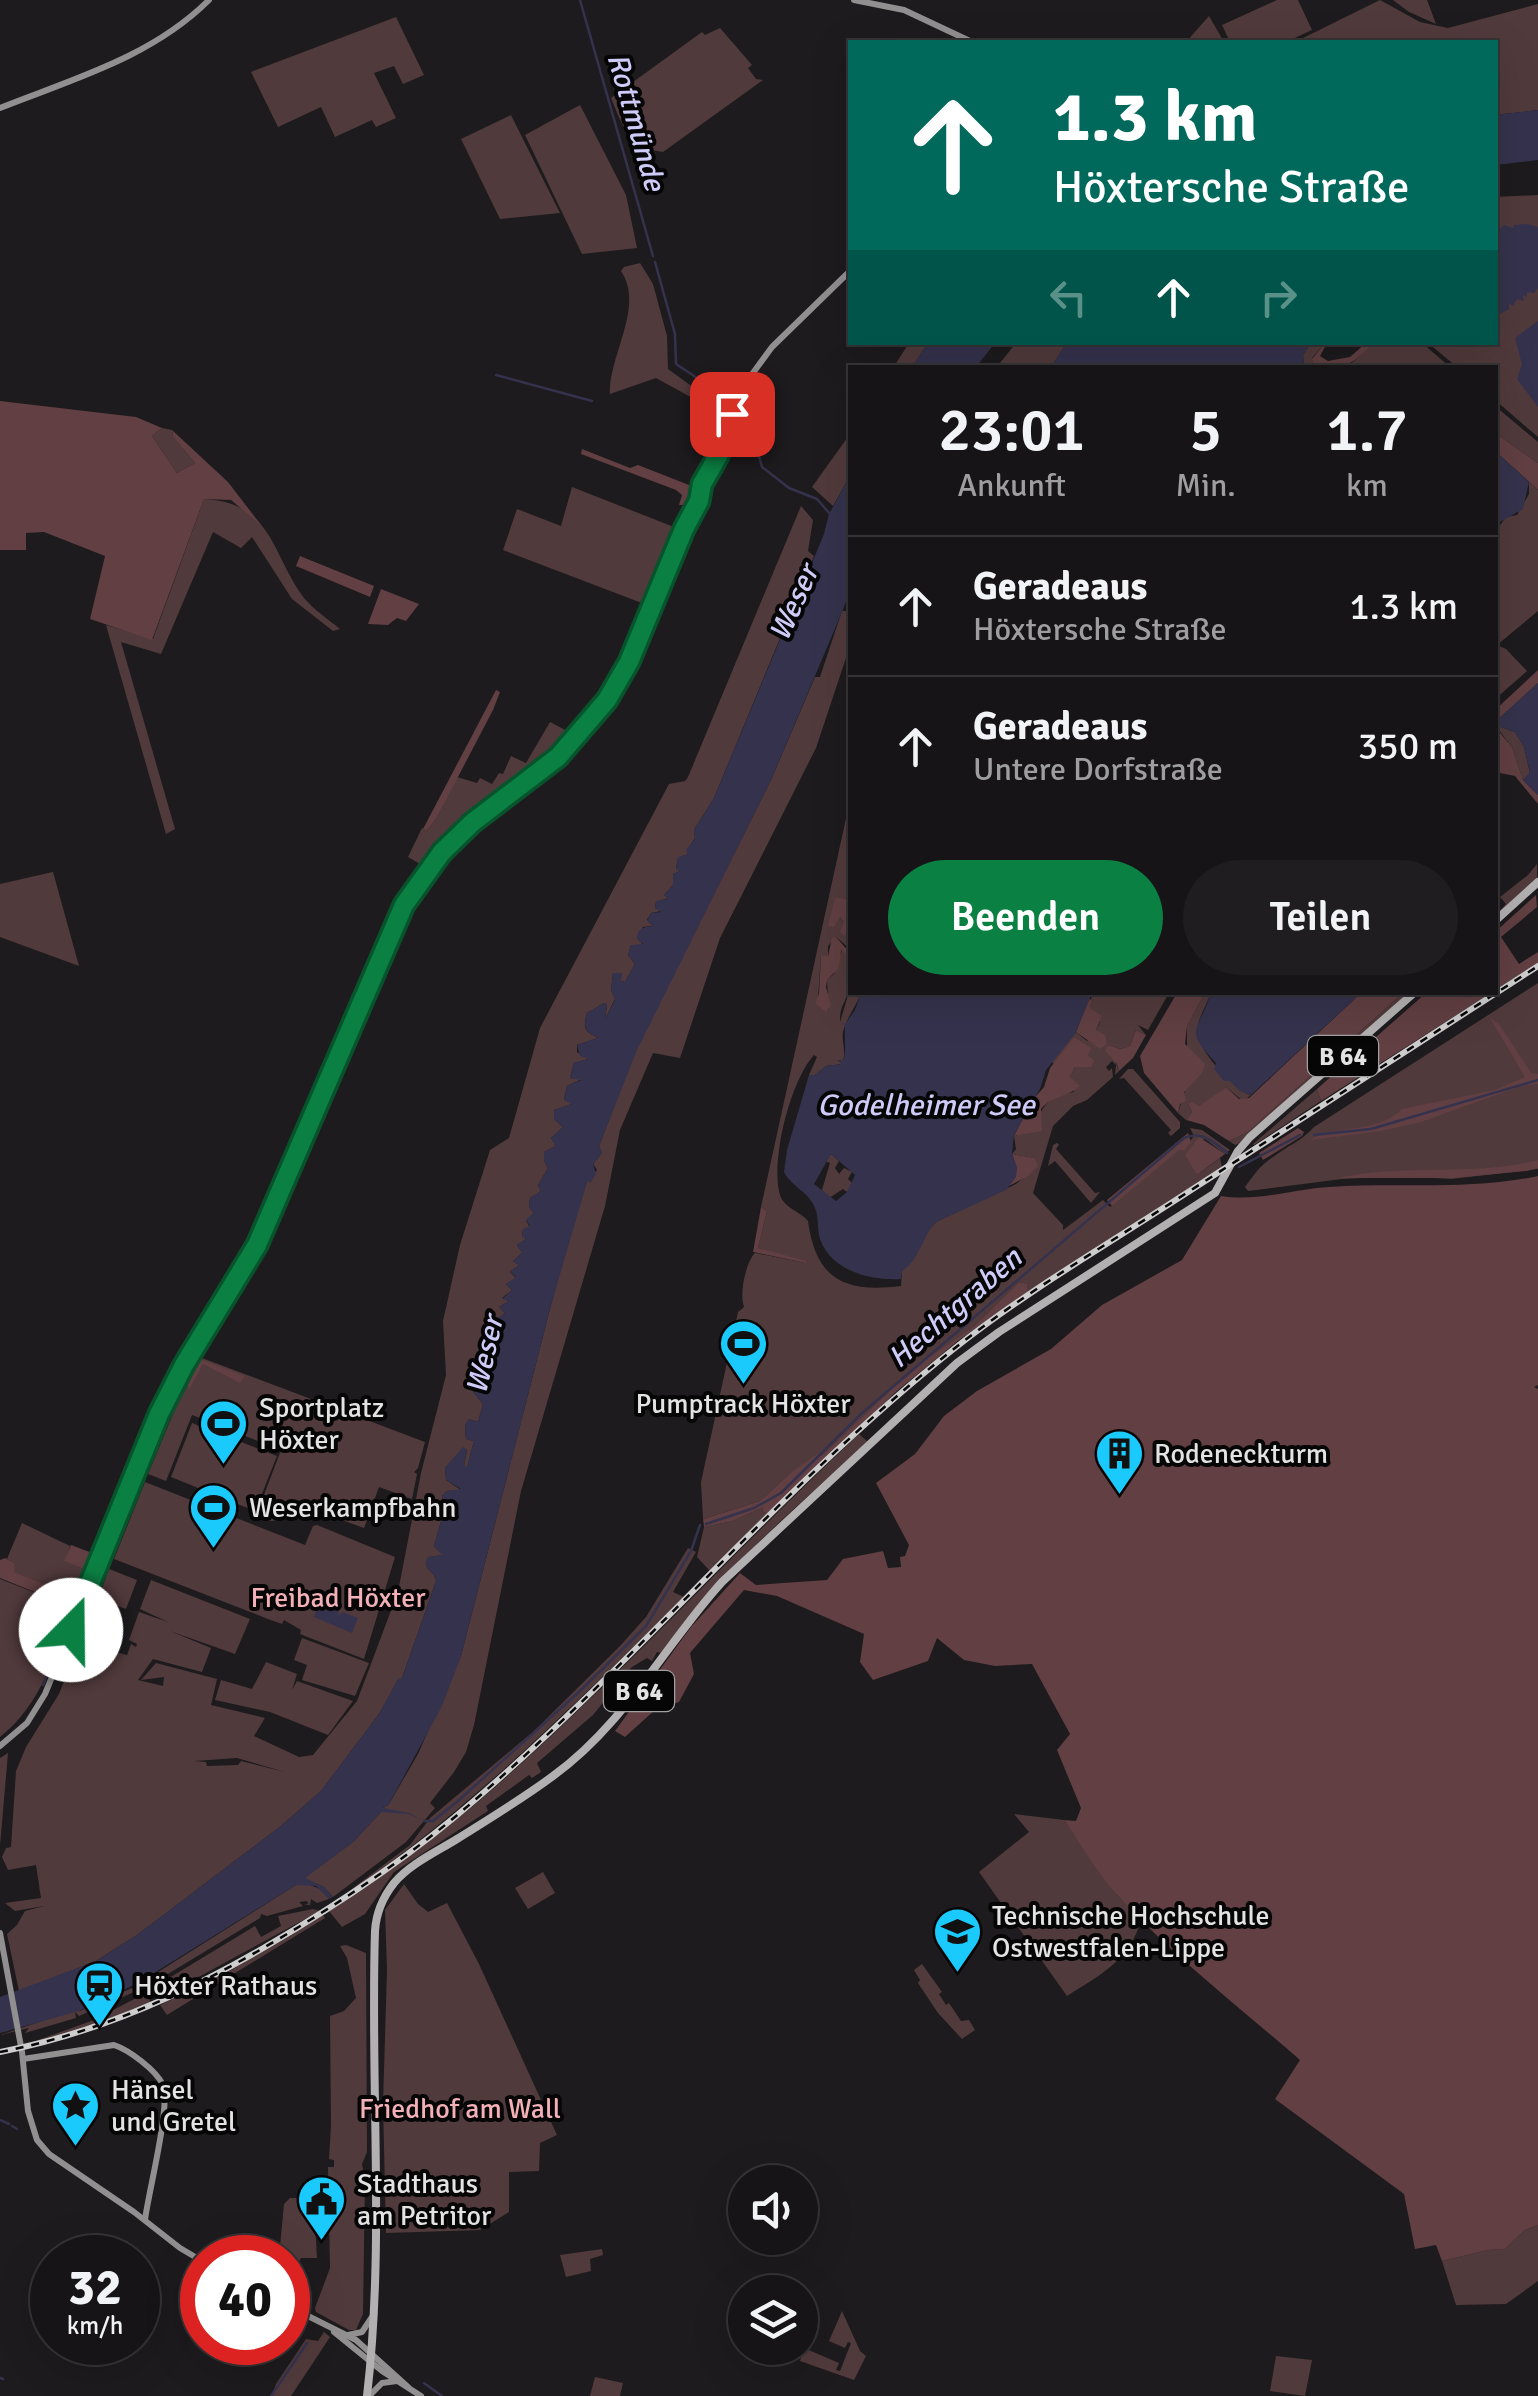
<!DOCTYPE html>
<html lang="de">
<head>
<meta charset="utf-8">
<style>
	:root { --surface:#161416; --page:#1f1d1f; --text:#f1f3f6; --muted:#9e9ea1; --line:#353335; --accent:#0b8043 }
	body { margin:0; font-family:Signika,sans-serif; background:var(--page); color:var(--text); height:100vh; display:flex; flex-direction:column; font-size:38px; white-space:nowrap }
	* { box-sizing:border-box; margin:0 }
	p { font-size:32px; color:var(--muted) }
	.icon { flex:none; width:55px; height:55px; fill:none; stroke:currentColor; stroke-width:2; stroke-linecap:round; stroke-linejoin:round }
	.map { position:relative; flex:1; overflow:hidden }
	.drawer { position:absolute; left:848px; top:365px; width:650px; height:630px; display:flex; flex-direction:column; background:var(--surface); border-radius:0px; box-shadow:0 10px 40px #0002,0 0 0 2px var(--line) }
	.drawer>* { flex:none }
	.top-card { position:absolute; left:848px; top:40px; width:650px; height:305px; border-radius:0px; box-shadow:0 10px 40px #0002,0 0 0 2px var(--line); background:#00695c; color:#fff; overflow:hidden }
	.tools { position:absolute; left:728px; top:2165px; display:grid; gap:20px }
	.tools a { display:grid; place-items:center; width:90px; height:90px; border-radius:50%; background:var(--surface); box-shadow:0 10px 40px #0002,0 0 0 2px var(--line); font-size:50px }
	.speed { position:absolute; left:30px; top:2235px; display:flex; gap:20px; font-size:50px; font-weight:700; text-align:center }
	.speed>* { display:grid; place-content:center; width:130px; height:130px; border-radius:50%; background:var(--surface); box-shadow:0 10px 40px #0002,0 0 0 2px var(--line); line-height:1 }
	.speed small { font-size:25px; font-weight:400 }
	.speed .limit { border:15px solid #d22; background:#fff; color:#111 }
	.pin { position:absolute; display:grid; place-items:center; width:85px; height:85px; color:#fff; margin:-42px; border-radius:20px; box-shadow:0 5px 15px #0006 }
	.me { position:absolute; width:110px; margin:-55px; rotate:22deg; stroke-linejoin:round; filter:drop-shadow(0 0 8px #0008) }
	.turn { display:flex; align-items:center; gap:35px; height:210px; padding:0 40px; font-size:45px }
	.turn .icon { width:130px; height:130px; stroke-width:2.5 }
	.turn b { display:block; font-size:70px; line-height:85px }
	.lanes { display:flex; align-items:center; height:95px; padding:0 40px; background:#0003; justify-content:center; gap:50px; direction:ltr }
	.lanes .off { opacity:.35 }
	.eta { display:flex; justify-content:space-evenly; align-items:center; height:170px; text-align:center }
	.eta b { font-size:60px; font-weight:600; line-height:70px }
	.button { display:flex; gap:20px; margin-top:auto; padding:20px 40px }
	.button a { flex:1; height:115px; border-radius:60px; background:var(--accent); color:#fff; font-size:40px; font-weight:600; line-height:115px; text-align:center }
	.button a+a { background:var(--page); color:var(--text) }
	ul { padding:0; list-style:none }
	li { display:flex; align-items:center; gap:30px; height:140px; padding:0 40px; border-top:2px solid var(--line) }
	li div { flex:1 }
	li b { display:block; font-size:38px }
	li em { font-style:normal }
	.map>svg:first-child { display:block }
	.green { fill:#513a3c; fill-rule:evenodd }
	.forest { fill:#613f42 }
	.water { fill:#35324d; fill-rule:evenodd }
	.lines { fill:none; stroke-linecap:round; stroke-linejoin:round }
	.stream { stroke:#35324d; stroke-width:2.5 }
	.secondary { stroke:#928f90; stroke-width:6 }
	.primary { stroke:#b3b0b1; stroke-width:8 }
	.rail-casing { stroke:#cecdce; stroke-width:6 }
	.rail { stroke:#070607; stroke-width:2.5; stroke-dasharray:8; stroke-linecap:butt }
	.route-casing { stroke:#07532c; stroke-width:25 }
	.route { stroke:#0b8043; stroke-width:18 }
	.labels { text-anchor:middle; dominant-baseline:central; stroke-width:8; stroke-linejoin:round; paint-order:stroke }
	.shield { fill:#070607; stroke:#a2a1a2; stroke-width:2.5 }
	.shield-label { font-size:25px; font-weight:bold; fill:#e4e3e4 }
	.poi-label { font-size:28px; fill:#e4e3e4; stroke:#070607; text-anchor:start }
	.park-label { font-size:28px; fill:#f3b0b7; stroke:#070607 }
	.water-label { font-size:30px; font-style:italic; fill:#cecbf8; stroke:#070607 }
</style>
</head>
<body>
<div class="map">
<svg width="1538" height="2396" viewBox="0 0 1538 2396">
	<rect width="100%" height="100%" fill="#1d1b1d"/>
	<g class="green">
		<path d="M1277 0H1298L1312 30 1286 42H1230L1222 25Z"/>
		<path d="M1380 0 1420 22 1448 28 1538 4V110L1495 115V42H1295Z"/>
		<path d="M1393 0H1427L1436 24 1409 12Z"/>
		<path d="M1209 16 1224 42H1186Z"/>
		<path d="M396 17 424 75 403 84 394 66 374 73 396 118 376 127 372 120 335 137 321 107 278 127 251 72Z"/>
		<path d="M720 28 752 65 748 68 756 79 763 80 663 152C629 148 623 127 611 98L702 32 705 35Z"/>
		<path d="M580 105 626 195 637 248 582 254 525 135Z"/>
		<path d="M511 115 560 213 500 219 461 139Z"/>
		<path d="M1538 195V437L1495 400V368L1457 367 1428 343 1495 342V197Z"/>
		<path d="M640 263 653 284 667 336 668 369 727 412 714 443 706 448 718 412 656 378 610 394C609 354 645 307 621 271L624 267Z"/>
		<path d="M1421 342 1450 367 1304 368 1303 355 1311 343H1325L1312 358 1347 367 1375 343Z"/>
		<path d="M909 343H928L912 367 893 368Z"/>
		<path d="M1016 343H1072L1064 347 1051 367 996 368Z"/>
		<path d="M1495 406 1538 442V463L1495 433Z"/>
		<path d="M162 428 172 430 173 437 195 463 177 473 152 436Z"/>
		<path d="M850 434V476L833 506 812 487Z"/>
		<path d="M1529 482 1538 490V611L1497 645 1506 649 1527 671 1495 699V639L1498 634 1495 622V532L1506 517 1517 515 1529 494Z"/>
		<path d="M572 487 679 529 647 605 503 550 517 509 561 526Z"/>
		<path d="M204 499C273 503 271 554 304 598 314 610 328 619 340 629L333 631 292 599 252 537 241 548 213 532 161 654 121 642 175 829 166 834 106 625 153 639Z"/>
		<path d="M801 506 813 520 808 551 814 556 714 798 694 830 695 838 687 850 688 854 678 858 676 868 680 871 673 874V885L664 895 668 898 656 902 655 908 661 911 651 913 647 920 653 926 643 927 637 938 643 945H631L628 955 635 964 625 982 621 981V973H613L611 990 615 999 605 1019 607 1005 604 1003 587 1013C582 1031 586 1031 598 1038L577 1045V1052L588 1059 574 1063 570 1078 582 1079 567 1086 564 1099 572 1104 554 1110V1119L563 1127 551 1138 556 1146 544 1152V1161L548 1168 538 1185 541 1191 530 1198 529 1207 534 1213 526 1221 530 1227 523 1230 522 1235 526 1239 517 1245 522 1253 513 1261 519 1265 510 1272 516 1278 506 1284 512 1290 502 1298 509 1301 499 1307 505 1313 496 1320 502 1325 487 1336 490 1343 498 1345 487 1350 486 1358 493 1364 480 1370 478 1375 488 1385 477 1388 473 1392 483 1404 478 1422 469 1419 465 1425 466 1439 474 1441 467 1467 464 1466 467 1450 463 1448 445 1468 446 1480 461 1490 447 1491 442 1496 445 1508 455 1512 443 1514 434 1546 443 1555 429 1557C420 1569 436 1571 436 1581L402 1678 398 1680 379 1714 321 1791 281 1826 137 1935 96 1961 19 1991 7 1934 17 1925 25 1911 44 1906 15 1911 5 1903 41 1898 36 1865 8 1870 2 1857 6 1848 11 1847 16 1771 26 1747 59 1694 79 1642 127 1655 131 1644 136 1647 137 1644 129 1640 139 1612 168 1622 140 1609 151 1580 250 1619 235 1654 170 1631 211 1648 202 1672 153 1659 138 1680 163 1686 164 1677 141 1680 156 1663 217 1679 211 1705 265 1718 254 1736 299 1757 313 1755 357 1701 398 1592 421 1473 446 1375 443 1321 460 1245 490 1150 509 1138 540 1028 669 784 685 781 688 777ZM237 1758 285 1772 241 1761 238 1765 207 1766 206 1762 194 1761Z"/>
		<path d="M850 606V646L816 748 720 938 680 1058 653 1053 620 1130 605 1206 521 1491 474 1725 466 1752 454 1772 430 1803 435 1808 406 1842 333 1897 324 1887 304 1878 353 1842 381 1812H393L382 1809 389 1804 418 1754 461 1656 551 1305 580 1200 587 1182 597 1170 593 1164 602 1153 599 1146 636 1050 771 780 815 677H820L842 611H847Z"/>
		<path d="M550 722 571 733C525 782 466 813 422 865L408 857 422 828 427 831 436 819 457 777 477 783 480 778 492 784 499 773 503 774 511 756 526 763Z"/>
		<path d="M1495 725 1515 732 1524 747 1530 773 1523 780 1512 747Z"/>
		<path d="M850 800V899L846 897 840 917 844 922V935L850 928V949L836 937 828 946V957L821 955 818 999 829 1010 827 980 834 974 842 949 850 953C850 964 852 978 849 989 845 1005 840 1004 840 1022L849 992 861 993C857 1005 849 1014 845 1026 839 1038 847 1048 843 1061L838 1060 842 1064 826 1066 815 1075H809L817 1057 814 1055C790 1081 770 1162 780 1195 784 1208 800 1211 808 1221 816 1280 845 1293 901 1286L902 1271C918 1257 922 1236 936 1222L1016 1184 1037 1166 1035 1158 1012 1154 1016 1149 1014 1136 1033 1132C1041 1108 1047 1095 1074 1092L1070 1077 1075 1067H1091L1088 1055 1068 1048 1053 1064 1052 1061 1076 1032 1087 1041 1098 1033 1096 1030 1100 1022 1090 1008 1092 993H1169L1148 1030 1138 1025 1146 1035 1136 1030 1130 1046 1120 1049 1109 1045 1119 1071 1115 1075 1116 1065 1112 1061 1106 1067 1109 1071 1112 1068 1113 1077 1087 1100 1073 1106 1053 1126 1033 1193 1063 1225V1230L1103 1200 1110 1207 1179 1149 1182 1151 1194 1136 1190 1128 1202 1130 1230 1150 1225 1154 1205 1139 1194 1144 1197 1175 1220 1158 1222 1167 1027 1292 1026 1284 1019 1282 974 1326 882 1399 821 1456 788 1475 760 1501 703 1519 701 1482 738 1312 744 1307C739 1293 746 1262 755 1253L806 1263 758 1248 767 1211 761 1207Z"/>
		<path d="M1537 864V879L1495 916 1506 904 1500 897 1528 875Z"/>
		<path d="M53 872 79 966 0 937V884Z"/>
		<path d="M1538 983V1169L1451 1179 1403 1176 1342 1179 1248 1191 1245 1187C1254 1175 1259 1166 1273 1157 1287 1146 1302 1141 1314 1127Z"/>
		<path d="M1205 993H1211C1207 1004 1198 1019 1197 1030 1194 1046 1236 1092 1251 1095L1243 1101 1226 1087 1199 1107 1188 1104 1192 1112 1186 1120 1178 1113 1196 1056 1187 1049V1026Z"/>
		<path d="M1403 993H1409L1238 1144 1235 1145 1229 1141 1248 1132Z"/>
		<path d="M1128 1069H1133L1180 1122V1128L1171 1136 1168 1133 1171 1130 1124 1078 1119 1079Z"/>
		<path d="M1317 1089 1321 1101 1254 1145 1253 1144Z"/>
		<path d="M1057 1143 1059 1145 1056 1149 1095 1193 1100 1192 1091 1203 1055 1161 1048 1166 1053 1145Z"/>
		<path d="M831 1154 839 1161 835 1168 839 1174 844 1168 852 1172 848 1179 853 1184 847 1192 843 1189 829 1198 822 1190 830 1163 825 1161Z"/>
		<path d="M202 1358 425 1442 418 1468 414 1472 417 1474 412 1499 379 1487 364 1528 325 1514 323 1517 270 1521 256 1516 281 1450 192 1415 166 1481 148 1474 175 1409Z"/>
		<path d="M192 1423 277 1456 255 1511 171 1477Z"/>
		<path d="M859 1434 868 1442C794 1509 719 1572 661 1653L657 1652 652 1661 647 1658 632 1667 593 1715 537 1763 541 1772 532 1778 529 1775 486 1806 488 1811 394 1872 365 1914 342 1927 329 1911C386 1873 442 1834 494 1788 621 1676 735 1550 859 1434Z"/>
		<path d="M145 1482 305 1545 313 1526 317 1525 395 1557 364 1659 300 1634 301 1630 284 1620 282 1624 268 1619 114 1559Z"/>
		<path d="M766 1506 762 1511 767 1514 710 1571 697 1557 704 1527 733 1521Z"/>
		<path d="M22 1523 70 1546 65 1561 88 1571 75 1603 68 1600 70 1594 13 1572 15 1563 7 1559Z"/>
		<path d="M688 1548 696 1552 673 1592 684 1597C576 1703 466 1814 340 1898L410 1845 430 1818 534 1731 620 1646 646 1617Z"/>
		<path d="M109 1569 137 1580 126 1609 98 1599Z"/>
		<path d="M0 1579 74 1608C55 1654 41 1705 0 1737Z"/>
		<path d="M302 1638 369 1663 355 1696 302 1680 307 1665 294 1660Z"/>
		<path d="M266 1662 297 1674 292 1690 297 1681 353 1701 328 1735 270 1712 215 1700 221 1680 252 1689Z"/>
		<path d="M8 1753 0 1846V1758Z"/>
		<path d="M1014 1814 1064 1820 1118 1896 1142 1918C1129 1961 1103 1973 1067 1996L979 1872 1029 1832Z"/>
		<path d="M543 1872 555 1893 528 1909 515 1888Z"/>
		<path d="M305 1883 320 1889 329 1899 317 1903 311 1899 310 1905H304L308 1904 307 1901 299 1902 303 1906 267 1916 261 1914 260 1918 158 1980 147 1979 296 1885Z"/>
		<path d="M404 1884 418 1904 428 1912 447 1903 479 1964 557 2135 540 2143 539 2171 509 2172V2212L480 2230 386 2233 383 2104 387 1970 385 1910Z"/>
		<path d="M313 1909 320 1911 158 1999 157 1990 168 1983 169 1978 255 1926 261 1937 281 1926 278 1916Z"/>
		<path d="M323 1915 325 1918 167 2015 160 2005 233 1969Z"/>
		<path d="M346 1945 366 1953 367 2152 362 2164 365 2178 363 2314 356 2330H349L316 2312 315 2308 330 2268 328 2167H334V2160L329 2159 331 2125 330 2016 344 2011 356 1998 347 1958 340 1946Z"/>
		<path d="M922 1964 942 1992 939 1994 946 2005 949 2003 961 2021 969 2020 975 2030 962 2039 938 2013 918 1983 920 1980 914 1970Z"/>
		<path d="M132 1988 134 1992 79 2016 75 2012 76 2018 25 2033 29 2028 0 2035 75 2010 80 2011Z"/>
		<path d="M144 1994 151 2002 83 2029 30 2043 94 2020Z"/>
		<path d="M290 2198H326L304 2202 305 2213H309V2220L315 2221 317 2258H301L298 2263 292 2258 279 2257 284 2204Z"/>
		<path d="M1538 2225V2281L1506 2304 1456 2305 1442 2261 1488 2250 1505 2249 1525 2230Z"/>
		<path d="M602 2249 603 2255 590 2259 591 2271 566 2277 560 2255Z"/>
		<path d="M842 2311 860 2351 866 2356 854 2380 800 2361 804 2348 839 2363 836 2370 840 2371 851 2343 848 2342 845 2348 829 2341Z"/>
		<path d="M324 2332 330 2337 291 2396H272L276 2384 306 2339 318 2341Z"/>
		<path d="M1276 2356 1312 2360 1305 2396 1270 2391Z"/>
		<path d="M595 2377 623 2383 620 2396H590Z"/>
	</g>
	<g class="forest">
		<path d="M1325 343H1327L1320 356 1328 361 1350 357 1366 343H1375C1351 364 1348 370 1315 364L1312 359Z"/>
		<path d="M0 401 136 417 162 428 152 436 177 473 195 463 173 437 172 430 228 482 261 525 231 500 204 499 152 640 90 619 105 556 44 532 26 533V550H0Z"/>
		<path d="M1495 433 1538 463V490L1495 451Z"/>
		<path d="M582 449 630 468 638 465 689 485 691 491 686 505H679L682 495 676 490 581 454Z"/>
		<path d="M300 556 374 586 370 597 296 566Z"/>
		<path d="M381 589 419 604 406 621 397 618 388 625 368 624Z"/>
		<path d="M1538 670V683L1495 722V710Z"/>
		<path d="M496 690 500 692 493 710 436 819 427 831 423 829Z"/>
		<path d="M1495 727 1512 747 1523 780 1538 795V804L1515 776 1495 772Z"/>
		<path d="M1536 895 1537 907 1501 937 1519 964 1538 952V963L1495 990V932Z"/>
		<path d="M835 898 850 899V928L844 936 840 932 844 922 840 917 834 927 828 926Z"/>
		<path d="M836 937 850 953 849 956 841 950 839 968 827 980 826 987 831 1006 826 1012 815 1003 819 994 821 955 828 956 832 938Z"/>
		<path d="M1177 993H1205L1187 1026 1185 1044 1205 1064 1202 1073 1184 1092 1186 1101 1180 1104 1178 1113 1144 1073 1140 1056Z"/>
		<path d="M1361 993H1403L1248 1132 1229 1141 1204 1125 1186 1120 1192 1112 1188 1104 1192 1102 1199 1106 1226 1087 1239 1099 1249 1098Z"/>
		<path d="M1426 993H1491L1321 1101 1317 1089Z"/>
		<path d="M1089 999 1092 1000 1090 1008 1102 1016 1096 1030 1105 1035 1107 1044 1100 1049 1076 1032Z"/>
		<path d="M1490 1018 1499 1024 1531 1073 1538 1074V1084L1521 1086 1421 1122 1381 1131 1310 1140C1338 1124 1377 1134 1402 1109L1495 1090 1525 1077Z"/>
		<path d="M1136 1030 1146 1035 1133 1058 1119 1071 1117 1064 1105 1050 1109 1045 1120 1049 1130 1046Z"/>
		<path d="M1074 1037 1091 1048 1088 1055 1094 1061 1091 1067H1075L1070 1077 1080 1086C1068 1097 1053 1095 1041 1109L1042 1131 1014 1136 1031 1102 1044 1087 1050 1068Z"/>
		<path d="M1298 1128 1304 1132 1302 1136 1263 1160 1259 1153Z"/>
		<path d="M1188 1133 1191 1142 1184 1151 1179 1150 1112 1206 1107 1200Z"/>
		<path d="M1199 1137 1225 1154 1197 1175 1185 1155Z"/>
		<path d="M1012 1154 1035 1158 1038 1166 1028 1176 1009 1186C1018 1174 1017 1168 1012 1154Z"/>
		<path d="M1538 1160V1168L1527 1171 1452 1178H1338C1404 1163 1472 1177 1538 1160Z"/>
		<path d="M1538 1176V1385L1534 1387 1538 1389V2225L1525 2230 1505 2249 1488 2250 1442 2261 1436 2245 1415 2249 1404 2194 1275 2099 1300 2060C1239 2007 1173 1956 1119 1897 1098 1874 1082 1846 1064 1820L1076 1821 1081 1808 1057 1750 1070 1734 1032 1664 995 1666 964 1660 937 1638 928 1661 873 1680 860 1662 864 1634 777 1596 744 1590 690 1653 694 1674 679 1702 656 1709 625 1737 615 1731 691 1627 740 1573 756 1585 827 1580 843 1559 883 1551 888 1568 901 1567 900 1557 905 1556 909 1545 876 1483 915 1454 944 1416 977 1391 1051 1349 1102 1305 1182 1260 1221 1196C1258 1202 1293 1189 1329 1187 1399 1182 1468 1191 1538 1176Z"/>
		<path d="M761 1207 767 1211 758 1248 806 1261V1263L753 1252Z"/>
		<path d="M1019 1282 1027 1284V1292L959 1340 897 1391 767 1514 762 1511 764 1507 733 1521 704 1527 703 1519 760 1501 788 1475 817 1454 821 1456 913 1369 974 1326Z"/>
		<path d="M200 1359 245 1376 240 1383 203 1364 190 1388 187 1386Z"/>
		<path d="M71 1545 95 1554 88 1571 64 1561Z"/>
		<path d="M5 1558 15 1563 14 1572 70 1594 68 1600 75 1603 74 1608 0 1578V1560Z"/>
	</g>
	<g class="water">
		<path d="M1538 110V160L1495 165V115Z"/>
		<path d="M1527 224 1538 227V288L1534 293 1527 292V297L1523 295 1524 301 1517 299 1513 306 1509 303V309L1495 317V226L1501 228 1504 225 1513 228 1514 225Z"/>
		<path d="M1538 321V407L1517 379 1522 364 1515 338Z"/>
		<path d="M928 343V342L995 343 976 367H912Z"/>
		<path d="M1072 343V342L1311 343 1303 355 1304 367H1051L1064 347Z"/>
		<path d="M1495 451 1529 482 1523 509 1498 523 1495 532Z"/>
		<path d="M850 476V591L842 612 771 780 637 1050 599 1146 602 1153 593 1164 596 1174 591 1182H587L551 1305 461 1656 442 1706 389 1804 383 1808 409 1813 423 1820 408 1814 381 1812 353 1842 305 1878 324 1887 333 1897 329 1899 316 1886 296 1885 138 1983 79 2011 0 2033V1997L96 1961 137 1935 281 1826 321 1791 379 1714 398 1679 402 1678 436 1581C436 1571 420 1569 428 1557L442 1555 434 1546 443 1514 455 1511 445 1508 442 1496 447 1491 461 1489 446 1480 445 1468 463 1447 467 1450 464 1466H467L474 1441 466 1439 465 1425 469 1419 478 1422 483 1404 473 1392 487 1385 478 1375 480 1371 493 1364 486 1358 487 1350 498 1345 490 1344 487 1337 502 1326 496 1320 505 1313 499 1307 509 1301 502 1299 512 1290 506 1284 516 1277 510 1272 519 1265 513 1261 522 1253 517 1245 526 1239 522 1236 523 1229 530 1226 526 1220 533 1213 529 1207 530 1198 541 1191 538 1185 548 1168 544 1161V1152L555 1146 551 1138 563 1127 554 1119V1110L572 1104 564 1100 567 1086 581 1080 570 1078 574 1063 588 1059 580 1056 577 1045 598 1038C587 1031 582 1031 587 1013L604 1003 607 1004 605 1019 615 1000 611 990 613 973H622L621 981 625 982 635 964 628 955 631 945 643 944 637 939C637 928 644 927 653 926L647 921 651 913 661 912 655 908 656 901 667 899 664 895 673 885V874L680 871 676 869 678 857 688 854 686 850 695 839 694 830 714 798 824 534 829 514Z"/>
		<path d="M1538 683V795L1523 780 1530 772 1524 747 1515 732 1495 725V722Z"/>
		<path d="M861 993H1092L1075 1034 1046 1070 1040 1089 1014 1135 1012 1154 1017 1167 1016 1177 1006 1190 936 1222C922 1236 920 1260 902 1271L901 1279C871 1281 831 1271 820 1239 817 1229 819 1217 815 1208 809 1192 792 1187 784 1172L787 1150 809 1075H815L826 1066 842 1064 837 1060 843 1061C847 1051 844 1036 845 1025L841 1023 845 1024 855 1010ZM831 1154 855 1175 847 1192 836 1201 814 1184Z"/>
		<path d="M1211 993V992L1361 993 1251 1095 1240 1091 1230 1081H1224L1214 1069 1216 1063C1183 1028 1198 1033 1211 993Z"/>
		<path d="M323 1593 335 1598 331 1607 339 1611 338 1616 342 1612 358 1618 352 1633 314 1617Z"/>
	</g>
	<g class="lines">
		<g class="stream">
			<path d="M580 0 653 256"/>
			<path d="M655 262 675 334 676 364 741 407 748 416 762 467 789 488 817 499 830 514"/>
			<path d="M496 375 592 401"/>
			<path d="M495 815 544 779 584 743"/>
			<path d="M471 834 490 818"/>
			<path d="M451 854 467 837"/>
			<path d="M424 864C467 813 527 784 572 736"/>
			<path d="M435 872 447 858"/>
			<path d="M404 893 420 870"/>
			<path d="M418 898 432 877"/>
			<path d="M392 916 401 898"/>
			<path d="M404 923 415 903"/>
			<path d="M383 935 389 921"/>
			<path d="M392 951 401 929"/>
			<path d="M380 979 390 955"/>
			<path d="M364 980 381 941"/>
			<path d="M359 993 362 985"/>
			<path d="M373 994 377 985"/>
			<path d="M368 1006 371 998"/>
			<path d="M351 1011 356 999"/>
			<path d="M356 1034 366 1011"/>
			<path d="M339 1040 349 1017"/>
			<path d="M331 1061 337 1045"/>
			<path d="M345 1062 354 1039"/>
			<path d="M319 1088 328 1066"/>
			<path d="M331 1094 343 1066"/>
			<path d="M307 1117 316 1094"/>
			<path d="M319 1123 329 1099"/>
			<path d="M299 1135 305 1122"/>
			<path d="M1314 1135 1371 1129 1538 1080"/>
			<path d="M307 1152 318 1126"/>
			<path d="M290 1158 297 1140"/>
			<path d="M1239 1167 1300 1135"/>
			<path d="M297 1175 305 1157"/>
			<path d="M278 1185 288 1162"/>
			<path d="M291 1189 295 1180"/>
			<path d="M267 1210 275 1191"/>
			<path d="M282 1211 289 1194"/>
			<path d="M249 1248 265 1215"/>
			<path d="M261 1256 281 1214"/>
			<path d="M243 1288 258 1260"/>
			<path d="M223 1292 246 1254"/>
			<path d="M227 1311 240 1292"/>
			<path d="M200 1327 218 1300"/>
			<path d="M190 1345 198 1331"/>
			<path d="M204 1347 225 1315"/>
			<path d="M183 1383 202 1351"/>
			<path d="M149 1424 188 1348"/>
			<path d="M136 1455 147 1429"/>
			<path d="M144 1471 180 1389"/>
			<path d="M117 1501 134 1461"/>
			<path d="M109 1522 115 1506"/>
			<path d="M706 1524 754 1508 781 1493 861 1414 1184 1138C1202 1130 1213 1142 1227 1153"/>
			<path d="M101 1541 107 1527"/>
			<path d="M112 1557 139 1490"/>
			<path d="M78 1597 100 1545"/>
			<path d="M94 1602 109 1564"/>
			<path d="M71 1617 76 1603"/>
			<path d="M60 1643 69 1621"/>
			<path d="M43 1685 58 1648"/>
			<path d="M424 1821H433L458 1801 580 1691 646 1626 691 1551 700 1525"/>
			<path d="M0 2120 9 2124"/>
			<path d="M12 2126 17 2129"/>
			<path d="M0 2378 3 2379"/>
			<path d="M424 2383 442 2396"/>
			<path d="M271 2396 307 2343"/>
		</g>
		<g class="secondary">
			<path d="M854 0 904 10 972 42"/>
			<path d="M0 108C73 79 152 57 209 0"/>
			<path d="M711 462 717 442 722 439"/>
			<path d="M690 514 697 490 718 456 733 412 750 377 772 347 850 271"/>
			<path d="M0 1746 27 1723 45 1694 159 1415 184 1365 263 1233 408 899C450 827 512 803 568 747 620 696 644 628 671 561 678 542 703 501 702 484"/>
			<path d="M0 1933 22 2052 28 2111 37 2140 49 2154 134 2212 180 2248 202 2261"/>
			<path d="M23 2059 114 2045C129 2050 156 2070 163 2085 171 2106 148 2194 145 2220"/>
			<path d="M288 2306 356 2340 408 2387"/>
			<path d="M334 2332 382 2371 421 2396"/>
			<path d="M348 2335 362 2332 372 2317"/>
			<path d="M369 2396 382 2383 397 2381"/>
		</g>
		<g class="primary">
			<path d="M1495 921 1538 882"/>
			<path d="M367 2396C385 2242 370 2086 375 1931 376 1914 383 1897 394 1883 410 1864 436 1852 457 1839 489 1819 522 1799 553 1776 625 1724 664 1646 722 1582L957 1363 999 1332 1215 1193 1238 1151 1250 1137 1415 992"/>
		</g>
		<defs>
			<path id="rail" d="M0 2052C94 2034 183 1995 265 1947 339 1904 411 1856 476 1799 642 1656 783 1484 955 1348 1027 1291 1108 1244 1185 1194 1303 1118 1420 1042 1538 966"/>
		</defs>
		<use href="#rail" class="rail-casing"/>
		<use href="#rail" class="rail"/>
	</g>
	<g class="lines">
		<defs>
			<path id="route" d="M71 1630 159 1414 184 1365 257 1245 404 905 442 852 473 822 558 757 607 700 629 662 684 529 699 501 702 484 718 456 732 414"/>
		</defs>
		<use href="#route" class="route-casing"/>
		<use href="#route" class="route"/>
	</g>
	<defs>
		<symbol id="stadium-pin" viewBox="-11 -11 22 30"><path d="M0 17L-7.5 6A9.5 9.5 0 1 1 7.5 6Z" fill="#1bcafc" stroke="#070607"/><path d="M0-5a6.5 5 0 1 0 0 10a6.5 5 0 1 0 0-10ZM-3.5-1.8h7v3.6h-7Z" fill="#111"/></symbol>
		<symbol id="building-pin" viewBox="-11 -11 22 30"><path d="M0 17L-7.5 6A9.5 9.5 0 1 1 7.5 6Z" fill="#1bcafc" stroke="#070607"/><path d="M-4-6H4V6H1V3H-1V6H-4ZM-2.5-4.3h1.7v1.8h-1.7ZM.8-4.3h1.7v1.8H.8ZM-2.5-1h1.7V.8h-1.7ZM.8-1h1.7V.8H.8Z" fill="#111"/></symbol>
		<symbol id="university-pin" viewBox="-11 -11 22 30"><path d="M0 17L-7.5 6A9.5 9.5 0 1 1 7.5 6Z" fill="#1bcafc" stroke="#070607"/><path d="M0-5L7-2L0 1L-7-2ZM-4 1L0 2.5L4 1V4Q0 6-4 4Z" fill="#111"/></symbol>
		<symbol id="station-pin" viewBox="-11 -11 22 30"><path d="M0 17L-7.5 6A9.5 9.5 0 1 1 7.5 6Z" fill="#1bcafc" stroke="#070607"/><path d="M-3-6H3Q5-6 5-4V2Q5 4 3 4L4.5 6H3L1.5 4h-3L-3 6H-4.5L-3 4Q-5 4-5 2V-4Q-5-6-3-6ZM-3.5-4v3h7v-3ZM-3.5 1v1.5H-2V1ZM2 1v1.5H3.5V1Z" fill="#111"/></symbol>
		<symbol id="sight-pin" viewBox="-11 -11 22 30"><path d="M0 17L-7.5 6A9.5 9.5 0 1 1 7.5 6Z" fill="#1bcafc" stroke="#070607"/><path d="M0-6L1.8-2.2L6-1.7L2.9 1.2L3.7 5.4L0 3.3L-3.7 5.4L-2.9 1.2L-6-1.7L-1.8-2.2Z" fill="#111"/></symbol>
		<symbol id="civic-pin" viewBox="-11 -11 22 30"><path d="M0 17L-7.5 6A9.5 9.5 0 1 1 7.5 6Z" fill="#1bcafc" stroke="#070607"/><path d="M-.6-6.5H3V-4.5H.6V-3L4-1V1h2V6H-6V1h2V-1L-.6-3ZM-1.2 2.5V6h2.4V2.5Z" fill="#111"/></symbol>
	</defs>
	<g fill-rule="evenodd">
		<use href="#stadium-pin" x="716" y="1316" width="55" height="75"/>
		<use href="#stadium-pin" x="196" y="1396" width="55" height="75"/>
		<use href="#building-pin" x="1092" y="1426" width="55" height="75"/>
		<use href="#stadium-pin" x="186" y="1480" width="55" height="75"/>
		<use href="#university-pin" x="930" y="1904" width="55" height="75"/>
		<use href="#station-pin" x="72" y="1958" width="55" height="75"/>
		<use href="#sight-pin" x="48" y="2078" width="55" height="75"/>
		<use href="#civic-pin" x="294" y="2172" width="55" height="75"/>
	</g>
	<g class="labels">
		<g class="shield">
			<rect x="1308" y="1036" width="70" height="40" rx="8"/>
			<rect x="604" y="1671" width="70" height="40" rx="8"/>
		</g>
		<g class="shield-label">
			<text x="1343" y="1056">B 64</text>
			<text x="639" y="1691">B 64</text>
		</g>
		<g class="poi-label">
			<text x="743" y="1404" text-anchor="middle">Pumptrack Höxter</text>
			<text x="259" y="1408">Sportplatz<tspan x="259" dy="32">Höxter</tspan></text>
			<text x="1154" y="1454">Rodeneckturm</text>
			<text x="249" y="1508">Weserkampfbahn</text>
			<text x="992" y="1916">Technische Hochschule<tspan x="992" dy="32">Ostwestfalen-Lippe</tspan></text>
			<text x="134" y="1986">Höxter Rathaus</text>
			<text x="111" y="2090">Hänsel<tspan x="111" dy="32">und Gretel</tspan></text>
			<text x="357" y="2184">Stadthaus<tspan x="357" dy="32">am Petritor</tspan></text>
		</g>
		<g class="park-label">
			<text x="338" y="1598">Freibad Höxter</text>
			<text x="460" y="2109">Friedhof am Wall</text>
		</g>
		<g class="water-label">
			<text transform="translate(636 122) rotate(74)">Rottmünde</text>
			<text transform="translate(794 603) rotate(-66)">Weser</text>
			<text x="926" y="1105">Godelheimer See</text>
			<text transform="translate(955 1308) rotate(-41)">Hechtgraben</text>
			<text transform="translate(485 1355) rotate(-77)">Weser</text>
		</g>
	</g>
</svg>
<div class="tools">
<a><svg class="icon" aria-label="sound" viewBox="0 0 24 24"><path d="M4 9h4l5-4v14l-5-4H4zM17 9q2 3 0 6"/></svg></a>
<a><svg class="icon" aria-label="layers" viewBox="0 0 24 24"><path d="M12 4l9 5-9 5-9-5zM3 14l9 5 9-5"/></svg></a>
</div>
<div class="speed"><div>32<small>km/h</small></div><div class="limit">40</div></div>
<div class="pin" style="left:732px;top:414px;background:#d93025"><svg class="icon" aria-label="arrive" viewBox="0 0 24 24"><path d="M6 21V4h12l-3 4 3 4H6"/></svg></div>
<svg class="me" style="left:71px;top:1630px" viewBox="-20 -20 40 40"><circle r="19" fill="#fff"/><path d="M0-13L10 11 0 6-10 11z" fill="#0b8043"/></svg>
<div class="top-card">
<div class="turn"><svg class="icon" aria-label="ahead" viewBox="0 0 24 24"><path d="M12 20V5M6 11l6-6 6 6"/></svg><div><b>1.3 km</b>Höxtersche Straße</div></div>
<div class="lanes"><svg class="icon off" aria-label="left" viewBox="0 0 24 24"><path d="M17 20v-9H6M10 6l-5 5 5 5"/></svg><svg class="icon" aria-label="ahead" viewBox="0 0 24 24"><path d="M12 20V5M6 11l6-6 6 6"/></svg><svg class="icon off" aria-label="right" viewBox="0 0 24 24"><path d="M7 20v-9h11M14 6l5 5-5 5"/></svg></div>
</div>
<section class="drawer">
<div class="eta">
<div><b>23:01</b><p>Ankunft</p></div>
<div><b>5</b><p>Min.</p></div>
<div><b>1.7</b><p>km</p></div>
</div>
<ul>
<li><svg class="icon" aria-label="ahead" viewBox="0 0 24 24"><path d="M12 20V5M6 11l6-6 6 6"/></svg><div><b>Geradeaus</b><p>Höxtersche Straße</p></div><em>1.3 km</em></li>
<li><svg class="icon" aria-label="ahead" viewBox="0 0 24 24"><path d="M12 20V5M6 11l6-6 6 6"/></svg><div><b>Geradeaus</b><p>Untere Dorfstraße</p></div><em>350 m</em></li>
</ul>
<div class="button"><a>Beenden</a><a>Teilen</a></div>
</section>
</div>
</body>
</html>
